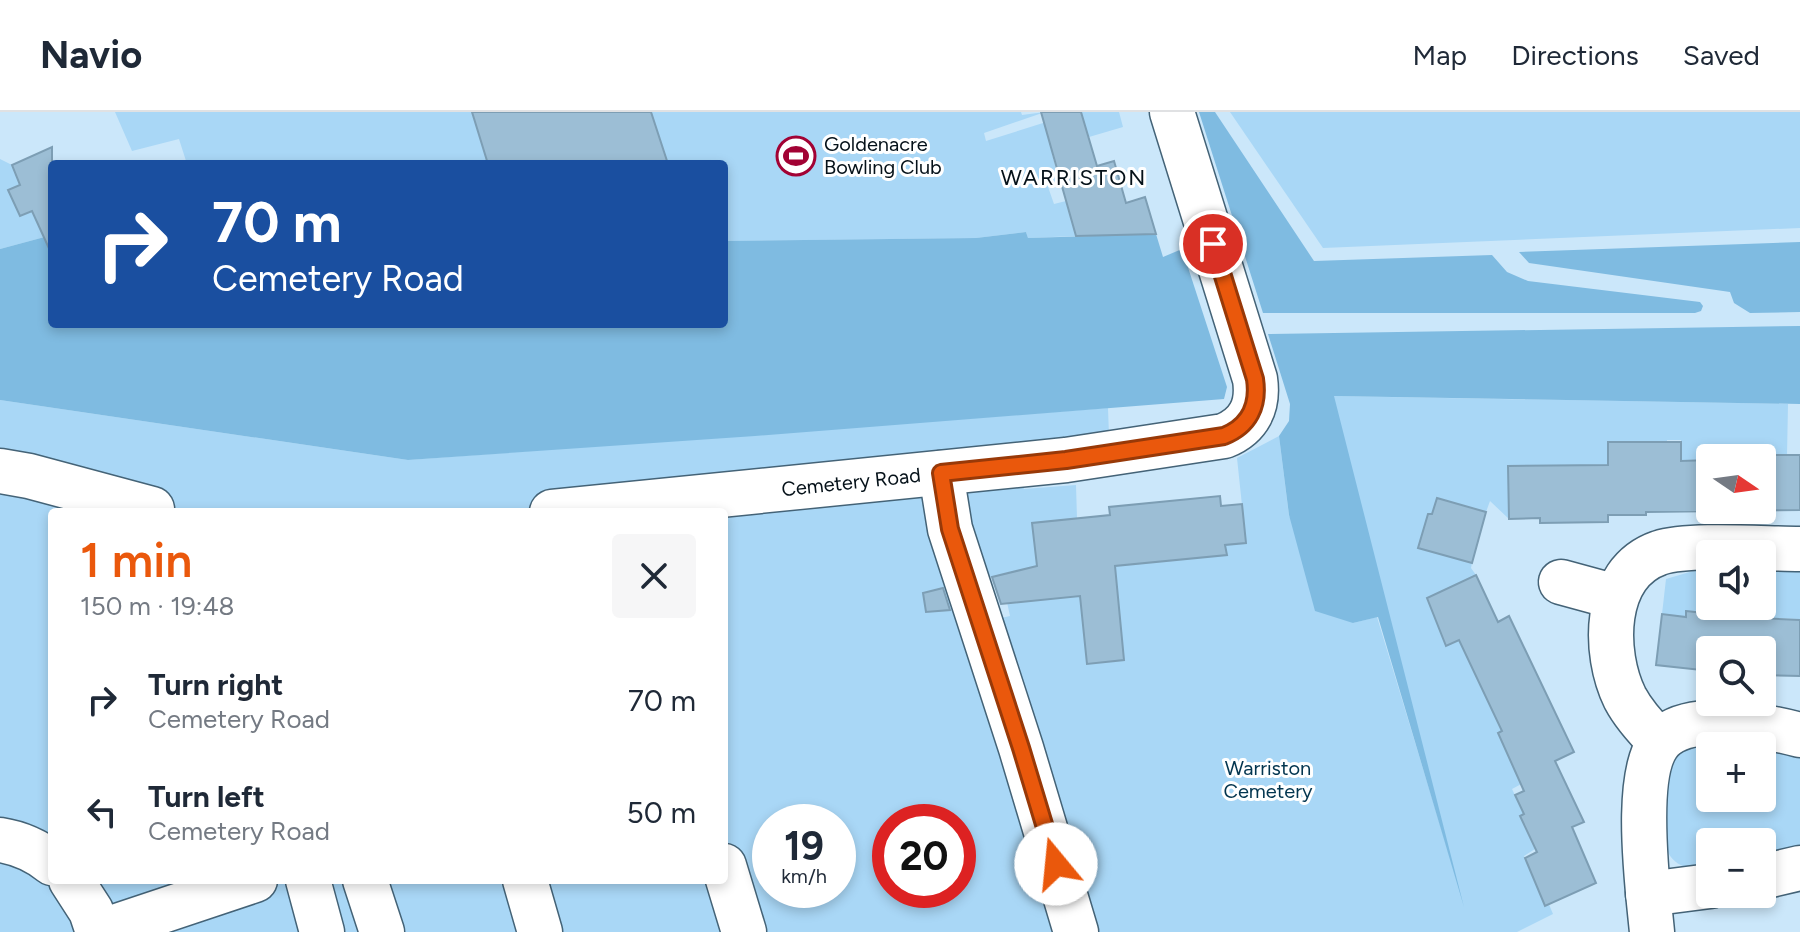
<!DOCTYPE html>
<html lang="en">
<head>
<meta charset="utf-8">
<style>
	:root { --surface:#fff; --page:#f6f6f7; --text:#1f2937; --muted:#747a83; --line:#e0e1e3; --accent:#ea580c }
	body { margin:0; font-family:Figtree,sans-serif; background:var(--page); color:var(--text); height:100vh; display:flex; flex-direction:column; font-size:30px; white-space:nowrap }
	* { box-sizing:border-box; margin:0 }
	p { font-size:26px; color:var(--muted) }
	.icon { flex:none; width:44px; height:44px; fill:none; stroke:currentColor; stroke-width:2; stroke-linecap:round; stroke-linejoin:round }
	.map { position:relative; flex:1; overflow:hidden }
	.side { position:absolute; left:48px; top:396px; width:680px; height:376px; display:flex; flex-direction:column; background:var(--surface); border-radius:8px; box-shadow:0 4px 12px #0003 }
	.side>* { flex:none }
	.guide { position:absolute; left:48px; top:48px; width:680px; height:168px; border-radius:8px; box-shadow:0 4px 12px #0003; background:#1a4fa0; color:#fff; overflow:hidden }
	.needle { width:52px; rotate:103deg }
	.buttons { position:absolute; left:1696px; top:332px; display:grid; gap:16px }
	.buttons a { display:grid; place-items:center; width:80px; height:80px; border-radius:8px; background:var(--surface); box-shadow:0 4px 12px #0003; font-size:40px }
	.speed { position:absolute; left:752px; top:692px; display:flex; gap:16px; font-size:40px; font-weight:700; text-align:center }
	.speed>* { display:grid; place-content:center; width:104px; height:104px; border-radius:50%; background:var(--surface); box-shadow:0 4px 12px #0003; line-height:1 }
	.speed small { font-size:20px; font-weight:400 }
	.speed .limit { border:12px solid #d22; background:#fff; color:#111 }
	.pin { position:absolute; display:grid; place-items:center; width:68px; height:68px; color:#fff; margin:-34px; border:4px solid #fff; border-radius:50%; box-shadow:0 2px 8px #0007 }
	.me { position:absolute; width:88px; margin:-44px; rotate:343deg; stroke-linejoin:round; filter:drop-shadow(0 0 6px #0008) }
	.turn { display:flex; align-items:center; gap:28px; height:168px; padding:0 32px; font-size:36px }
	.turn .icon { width:104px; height:104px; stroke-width:2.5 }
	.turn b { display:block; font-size:56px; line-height:68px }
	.round { display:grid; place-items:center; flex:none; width:84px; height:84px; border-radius:8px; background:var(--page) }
	.headline { display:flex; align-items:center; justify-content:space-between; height:136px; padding:0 32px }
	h1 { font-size:48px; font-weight:600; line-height:60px; color:var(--accent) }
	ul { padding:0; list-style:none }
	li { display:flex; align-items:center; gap:24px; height:112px; padding:0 32px }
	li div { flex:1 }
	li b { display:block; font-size:30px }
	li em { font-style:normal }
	header { display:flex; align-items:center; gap:48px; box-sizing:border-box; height:112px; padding:0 40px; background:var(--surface); border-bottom:2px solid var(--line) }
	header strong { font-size:38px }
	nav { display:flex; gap:44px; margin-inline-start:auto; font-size:28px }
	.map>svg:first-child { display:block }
	.green { fill:#a9d7f6; fill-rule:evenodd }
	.forest { fill:#7fbbe1 }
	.building { fill:#9cbed5; stroke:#7d9eb4; stroke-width:2 }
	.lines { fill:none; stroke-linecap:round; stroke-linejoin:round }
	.minor-casing { stroke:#446377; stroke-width:47 }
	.minor { stroke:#fff; stroke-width:44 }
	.route-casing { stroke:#983908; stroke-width:20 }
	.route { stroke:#ea580c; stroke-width:14 }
	.labels { text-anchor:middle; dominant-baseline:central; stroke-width:6; stroke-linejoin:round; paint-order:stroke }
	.poi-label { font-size:20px; fill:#051119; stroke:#fff; text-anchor:start }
	.street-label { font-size:20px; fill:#051119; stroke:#fff }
	.park-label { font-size:20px; fill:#02354f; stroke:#fff }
	.neighbourhood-label { font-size:22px; letter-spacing:2px; fill:#051119; stroke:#fff }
</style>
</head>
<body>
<header>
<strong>Navio</strong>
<nav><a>Map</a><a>Directions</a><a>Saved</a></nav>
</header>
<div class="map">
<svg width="1800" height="820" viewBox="0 0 1800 820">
	<rect width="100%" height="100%" fill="#cbe7fa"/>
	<g class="green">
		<path d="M115 0H1021L1022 3 1045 0 984 21 986 29 1078 0H1119L1123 15 1089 25 1090 31 1052 42 1059 68 1047 72 1054 92 1066 89 1076 124 1028 126 1026 120 976 126 724 129V52H187L179 27 132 39Z"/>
		<path d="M1230 0H1800V116L1323 136Z"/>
		<path d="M0 47 12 53 20 73 9 78 20 104 52 90V123L0 137Z"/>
		<path d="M1333 284 1788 292 1787 343H1714L1710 348 1681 349V328H1667L1666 349 1608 359 1508 354 1509 407 1490 389 1486 400 1437 386 1432 402H1428L1419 436 1472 451 1471 456 1476 463 1427 487 1446 534 1459 528 1502 619 1498 622 1510 647 1525 670 1512 677 1524 702 1520 705 1535 737 1524 744 1536 772 1540 771 1553 802 1517 820H0V288L408 348 1108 296 1109 324 1020 340 1024 377 1076 373 1077 406 1032 412 1041 488 1117 480 1115 454 1226 443 1225 433 1246 431 1237 346 1279 324 1289 404 1353 511 1377 505 1454 759ZM52 400H724V768H52ZM1001 463 1010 504 988 509 979 468ZM1118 498 1124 548 1087 552 1082 502ZM770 710H838V778H770ZM890 710H958V778H890Z"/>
		<path d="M1762 449H1800V507L1719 504 1686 500V505L1662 502 1666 467 1710 454V494H1762Z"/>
		<path d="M1711 632 1744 634H1710V686H1762V636L1800 643V740L1762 750V730H1710V761C1661 754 1664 738 1665 696 1665 686 1662 668 1665 659 1673 639 1693 634 1711 632Z"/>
	</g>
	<g class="forest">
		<path d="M1199 0H1215L1314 149 1492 143 1507 160 1528 169 1700 190 1703 194 1701 199 1695 201H1263Z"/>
		<path d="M1026 120 1028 126 1156 122 1163 145 1182 137 1227 275 1224 287 755 324 408 348 0 288V137L52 123V212H724V129L976 126Z"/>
		<path d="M1800 130V200L1750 201 1734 191 1730 180 1529 151 1519 140Z"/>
		<path d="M1800 214V292L1334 284 1464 795 1378 505 1353 511 1315 499 1289 403 1279 324 1289 309 1290 292 1268 222Z"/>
	</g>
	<g class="building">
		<path d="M472 0H651L668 52H488Z"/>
		<path d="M1041 0H1081L1097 54 1114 49 1126 91 1145 85 1156 122 1076 124Z"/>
		<path d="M52 35V143L32 99 20 104 8 78 20 73 12 53Z"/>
		<path d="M1608 330H1681V349L1710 348V398H1762V346H1749V343H1800V398L1646 400V403H1608V410L1540 411V406L1509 407 1508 354 1608 353Z"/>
		<path d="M1220 384 1221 394 1242 392 1246 431 1225 433 1227 443 1115 454 1124 548 1087 552 1080 484 1001 492 992 465 1037 454 1032 411 1110 403 1109 395Z"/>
		<path d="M1437 386 1486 400 1472 451 1418 436 1428 402H1432Z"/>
		<path d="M1476 463 1498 510 1509 504 1574 640 1555 649 1584 710 1572 715 1596 771 1545 794 1525 746 1537 740 1520 704 1524 702 1515 683 1524 679 1498 621 1502 619 1459 528 1446 534 1427 486Z"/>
		<path d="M943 476 950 498 926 500 923 481Z"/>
		<path d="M1686 499 1741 505 1800 508V564L1762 563V538H1710V559L1656 553 1662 502 1686 505Z"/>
	</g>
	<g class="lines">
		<defs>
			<g id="minor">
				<path d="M0 359 29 364 152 397"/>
				<path d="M941 361 950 417 1021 636 1076 820"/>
				<path d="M552 400 1066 348 1224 324C1249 314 1259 294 1255 267L1172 0"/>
				<path d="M1561 470 1616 485"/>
				<path d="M1659 629C1646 616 1634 603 1625 586 1603 541 1602 461 1659 441 1690 431 1764 437 1800 437"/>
				<path d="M0 728C19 731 37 739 52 751"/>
				<path d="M724 754 744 820"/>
				<path d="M1762 765 1800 756"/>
				<path d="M71 768 91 799 98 820"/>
				<path d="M308 768 322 820"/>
				<path d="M365 768 382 820"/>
				<path d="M525 768 540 820"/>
				<path d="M1648 782 1710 774"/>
				<path d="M99 820 255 768"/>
				<path d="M1652 820C1648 777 1630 649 1667 623 1699 600 1765 614 1800 623"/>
			</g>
		</defs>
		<use href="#minor" class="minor-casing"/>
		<use href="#minor" class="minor"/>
	</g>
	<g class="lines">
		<defs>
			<path id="route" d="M1056 752 1021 636 950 417 941 361 1066 348 1224 324C1249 314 1259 294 1255 267L1213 132"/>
		</defs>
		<use href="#route" class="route-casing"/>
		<use href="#route" class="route"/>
	</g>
	<defs>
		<symbol id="stadium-ring" viewBox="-11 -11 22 22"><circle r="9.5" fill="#fff" stroke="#a20234" stroke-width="1.5"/><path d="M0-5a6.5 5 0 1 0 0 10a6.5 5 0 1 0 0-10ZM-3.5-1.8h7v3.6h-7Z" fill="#a20234"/></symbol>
	</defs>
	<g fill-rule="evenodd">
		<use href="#stadium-ring" x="774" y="22" width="44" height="44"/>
	</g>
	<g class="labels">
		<g class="poi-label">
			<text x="824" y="32">Goldenacre<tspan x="824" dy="23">Bowling Club</tspan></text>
		</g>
		<g class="street-label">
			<text transform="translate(851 370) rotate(-6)">Cemetery Road</text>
		</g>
		<g class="park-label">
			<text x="1268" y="656">Warriston<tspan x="1268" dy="23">Cemetery</tspan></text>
		</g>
		<g class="neighbourhood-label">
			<text x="1074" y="65">WARRISTON</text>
		</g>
	</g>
</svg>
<div class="buttons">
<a><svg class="needle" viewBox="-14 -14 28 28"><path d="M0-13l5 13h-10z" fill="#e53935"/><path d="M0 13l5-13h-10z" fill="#747a83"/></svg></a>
<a><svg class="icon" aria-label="sound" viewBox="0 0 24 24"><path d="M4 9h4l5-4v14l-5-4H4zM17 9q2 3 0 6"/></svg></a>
<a><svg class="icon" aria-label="search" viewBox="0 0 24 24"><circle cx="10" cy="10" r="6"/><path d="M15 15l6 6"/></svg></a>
<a>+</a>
<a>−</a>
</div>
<div class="speed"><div>19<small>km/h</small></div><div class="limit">20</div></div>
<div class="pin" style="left:1213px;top:132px;background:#d93025"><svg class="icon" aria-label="arrive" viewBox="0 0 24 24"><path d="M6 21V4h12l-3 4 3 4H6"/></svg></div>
<svg class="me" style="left:1056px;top:752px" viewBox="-20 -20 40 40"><circle r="19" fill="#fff"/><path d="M0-13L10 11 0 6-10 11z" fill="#ea580c"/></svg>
<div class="guide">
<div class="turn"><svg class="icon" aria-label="right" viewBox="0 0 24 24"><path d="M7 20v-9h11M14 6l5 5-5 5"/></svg><div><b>70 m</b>Cemetery Road</div></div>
</div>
<section class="side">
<div class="headline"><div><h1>1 min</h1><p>150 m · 19:48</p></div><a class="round"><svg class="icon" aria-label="close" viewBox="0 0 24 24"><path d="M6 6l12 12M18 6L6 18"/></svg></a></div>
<ul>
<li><svg class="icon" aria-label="right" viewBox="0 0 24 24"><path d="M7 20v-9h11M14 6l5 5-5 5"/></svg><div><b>Turn right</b><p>Cemetery Road</p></div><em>70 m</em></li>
<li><svg class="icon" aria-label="left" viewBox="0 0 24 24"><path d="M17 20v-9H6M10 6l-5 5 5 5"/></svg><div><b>Turn left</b><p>Cemetery Road</p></div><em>50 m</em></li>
</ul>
</section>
</div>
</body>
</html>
